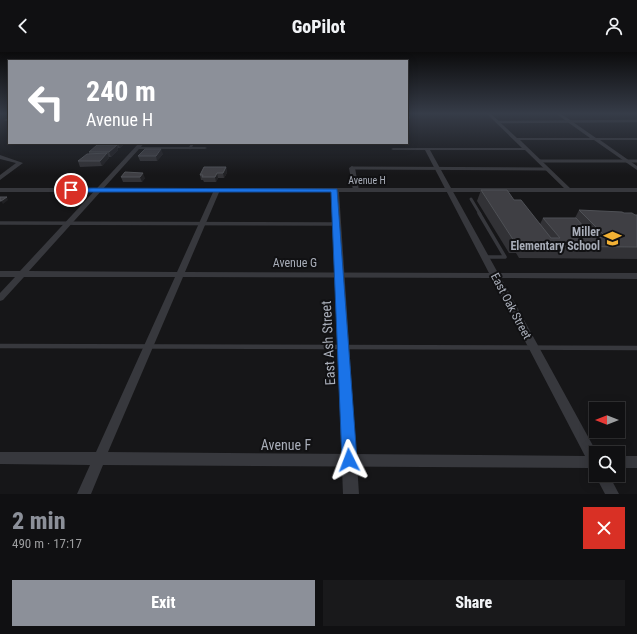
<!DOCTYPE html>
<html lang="en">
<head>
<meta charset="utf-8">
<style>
	:root { --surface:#101012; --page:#19191b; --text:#f1f3f6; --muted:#9c9d9f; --line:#303032; --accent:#8c9099 }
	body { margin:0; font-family:"Roboto Condensed",sans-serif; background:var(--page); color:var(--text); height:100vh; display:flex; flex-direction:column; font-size:15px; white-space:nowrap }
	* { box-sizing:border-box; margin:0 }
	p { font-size:13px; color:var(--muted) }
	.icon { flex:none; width:22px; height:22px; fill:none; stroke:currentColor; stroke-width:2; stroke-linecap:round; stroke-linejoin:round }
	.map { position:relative; height:442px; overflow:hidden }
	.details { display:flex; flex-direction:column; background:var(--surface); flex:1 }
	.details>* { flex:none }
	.guide { position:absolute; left:8px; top:8px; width:400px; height:84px; border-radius:0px; box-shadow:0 2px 10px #0003,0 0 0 1px var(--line); background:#8c9099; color:#fff; overflow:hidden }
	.needle { width:26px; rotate:270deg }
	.tools { position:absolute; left:589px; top:350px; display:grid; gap:8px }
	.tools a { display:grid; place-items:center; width:36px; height:36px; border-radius:0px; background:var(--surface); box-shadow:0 2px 10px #0003,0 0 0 1px var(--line); font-size:20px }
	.pin { position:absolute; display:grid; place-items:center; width:34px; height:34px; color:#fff; margin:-17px; border:2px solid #fff; border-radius:50%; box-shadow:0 1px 4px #0007 }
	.me { position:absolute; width:44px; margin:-22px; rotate:357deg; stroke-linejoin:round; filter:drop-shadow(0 0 3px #0008) }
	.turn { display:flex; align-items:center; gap:14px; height:84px; padding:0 12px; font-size:18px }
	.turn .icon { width:52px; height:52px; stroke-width:2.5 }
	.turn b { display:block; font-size:28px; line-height:34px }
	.round { display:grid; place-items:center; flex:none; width:42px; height:42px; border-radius:0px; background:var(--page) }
	.head { display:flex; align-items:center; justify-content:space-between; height:68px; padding:0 12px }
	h1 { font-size:24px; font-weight:800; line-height:30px; color:var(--accent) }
	.button { display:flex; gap:8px; margin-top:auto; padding:8px 12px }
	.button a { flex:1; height:46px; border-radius:0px; background:var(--accent); color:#fff; font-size:16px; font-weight:800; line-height:46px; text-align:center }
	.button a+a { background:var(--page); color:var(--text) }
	header { display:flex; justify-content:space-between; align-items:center; height:52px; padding:0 12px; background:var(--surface); font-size:18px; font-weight:800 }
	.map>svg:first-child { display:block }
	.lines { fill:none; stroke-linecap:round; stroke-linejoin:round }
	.service-far3 { stroke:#37383d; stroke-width:2.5 }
	.service-far2 { stroke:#37383d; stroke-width:3 }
	.service-far1 { stroke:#37383d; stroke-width:3.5 }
	.service { stroke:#37383d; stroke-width:4.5 }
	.minor { fill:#37383d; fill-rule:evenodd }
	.tertiary { fill:#37383d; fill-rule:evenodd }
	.wall { fill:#323236 }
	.shaded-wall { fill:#212124 }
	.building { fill:#3f3f44; stroke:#4f5156 }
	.route { fill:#1a73e8; stroke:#114b97 }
	.labels { text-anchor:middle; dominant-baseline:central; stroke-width:4; stroke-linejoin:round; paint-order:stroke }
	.far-street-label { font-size:10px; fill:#a8adb8; stroke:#111113 }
	.poi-label { font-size:12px; font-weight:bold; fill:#a8adb8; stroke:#111113; text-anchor:end }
	.street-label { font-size:12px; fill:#a8adb8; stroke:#111113 }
	.near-street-label { font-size:14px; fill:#a8adb8; stroke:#111113 }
</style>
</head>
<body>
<header><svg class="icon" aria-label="back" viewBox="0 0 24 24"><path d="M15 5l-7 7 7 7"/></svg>GoPilot<svg class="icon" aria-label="person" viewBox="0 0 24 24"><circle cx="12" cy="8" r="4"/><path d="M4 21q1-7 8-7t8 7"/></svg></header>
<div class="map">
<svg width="637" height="442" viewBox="0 0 637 442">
	<rect width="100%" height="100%" fill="#161618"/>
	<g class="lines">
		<g class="service-far3">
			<path d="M497 70 637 69"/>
			<path d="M190 96 193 91"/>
		</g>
		<g class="service-far2">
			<path d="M539 109H637"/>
			<path d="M352 116 547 117"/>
			<path d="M471 147 480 162"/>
		</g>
		<g class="service-far1">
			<path d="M479 161 505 205H485"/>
			<path d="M0 171 336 172"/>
		</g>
		<path class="service" d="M0 294 637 296"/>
		<g class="minor">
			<path d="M486 61H490L517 86H590L555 61H560L596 86H637V88H600L637 114V118L594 88H520L571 137V139H567L525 98H430L498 221H637V227L501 226 597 401 596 418 591 416 103 413 91 442H77L90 413 0 412V400H96L175 225H24L3 248 0 249V241L15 225H0V219H20L139 91H144L141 95H205L207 96 205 97H139L29 219 177 220 214 138 217 136 220 138 185 220 489 221 425 98H393L391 97 393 96H522ZM183 225 492 226 585 404 108 400Z"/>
			<path d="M9 66V68L6 69 4 68Z"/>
			<path d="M0 103 23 111 0 128V123L16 111 0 107Z"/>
			<path d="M352 114 355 116 359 138 356 140 353 138 349 116Z"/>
			<rect x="618" y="404" width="19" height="12"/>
			<path d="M596 422V423H609L619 442H605L595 423Z"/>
		</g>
		<path class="tertiary" d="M0 136H637V140H339L359 442H343L331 140H0Z"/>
	</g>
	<g class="wall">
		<path d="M99 91H125L120 96H118V98L111 105H109V106L102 114 80 115 78 109 89 102V100L99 93Z"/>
		<path d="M155 91H171L170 93H157V91Z"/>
		<path d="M163 102 157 109H140L138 104Z"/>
		<path d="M226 115 227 121 224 126H218L216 130H204L203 128H201L200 123Z"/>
		<path d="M125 120 145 126 142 130H123L121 125Z"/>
		<path d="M82 128 78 131 66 132 65 129Z"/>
		<path d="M481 138 514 148 540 172 543 166H575L579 158 624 161 637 163V207L519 206 516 201H509L477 149Z"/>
	</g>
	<g class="shaded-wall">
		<path d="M410 65 409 70 407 72V69Z"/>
		<path d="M118 91H125L120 96Z"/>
		<path d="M117 93 118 98 111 105 109 100Z"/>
		<path d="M161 97 163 102 157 109 156 104Z"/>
		<path d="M107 101 109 106 102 114 100 109Z"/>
		<path d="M226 115 227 121 224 126 223 121Z"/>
		<path d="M143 121 145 126 142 130 140 125Z"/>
		<path d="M217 121 218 126 216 130 215 125Z"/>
		<path d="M81 125 82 128 78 131 77 129Z"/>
		<path d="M7 145 8 148 3 152 1 149Z"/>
	</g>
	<g class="building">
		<path d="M407 65H410L407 69Z"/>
		<path d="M99 91H119L99 92Z"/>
		<path d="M97 93H117L109 100H89Z"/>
		<path d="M145 97H161L156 104H138Z"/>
		<path d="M107 101 100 109H78L87 102Z"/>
		<path d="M204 115H226L223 121H217L215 125H202L203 123H200Z"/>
		<path d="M125 120 143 121 140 125H121Z"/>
		<path d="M71 124 81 125 77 129H65Z"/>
		<path d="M481 138H507L514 148H521L551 186H560L543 166H576L593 185H606L579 158 622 160 624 161H632L635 163H637V195L524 194 521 189H514Z"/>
		<path d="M0 145H7L1 149H0Z"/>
	</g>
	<linearGradient id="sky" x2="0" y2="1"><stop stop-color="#0c0c0d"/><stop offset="0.5" stop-color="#363c48"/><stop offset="1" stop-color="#363c48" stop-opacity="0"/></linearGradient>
	<rect width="637" height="123" fill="url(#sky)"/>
	<path class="route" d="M69 136 337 137 357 408 354 413 349 416 344 413 342 408 331 140H71L69 139Z"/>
	<defs>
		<symbol id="school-bare" viewBox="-9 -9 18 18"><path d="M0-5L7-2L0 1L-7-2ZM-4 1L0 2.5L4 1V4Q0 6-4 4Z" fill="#f2b134" stroke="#111113" stroke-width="2.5" paint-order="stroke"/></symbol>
	</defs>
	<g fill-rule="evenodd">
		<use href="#school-bare" x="600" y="174" width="25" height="25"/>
	</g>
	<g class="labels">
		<g class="far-street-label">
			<text x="367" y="128">Avenue H</text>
		</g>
		<g class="poi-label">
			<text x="600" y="180">Miller<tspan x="600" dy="14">Elementary School</tspan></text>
		</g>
		<g class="street-label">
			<text x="295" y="211">Avenue G</text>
			<text transform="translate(511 254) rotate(62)">East Oak Street</text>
		</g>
		<g class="near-street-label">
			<text transform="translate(328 291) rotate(-93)">East Ash Street</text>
			<text x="286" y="393">Avenue F</text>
		</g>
	</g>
</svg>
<div class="tools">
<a><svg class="needle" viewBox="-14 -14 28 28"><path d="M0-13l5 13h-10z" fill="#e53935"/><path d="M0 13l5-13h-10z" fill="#9c9d9f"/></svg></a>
<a><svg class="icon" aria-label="search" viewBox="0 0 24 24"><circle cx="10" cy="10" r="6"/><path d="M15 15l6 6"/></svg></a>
</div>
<div class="pin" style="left:71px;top:138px;background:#d93025"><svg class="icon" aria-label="arrive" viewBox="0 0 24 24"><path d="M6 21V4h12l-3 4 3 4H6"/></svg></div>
<svg class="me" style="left:349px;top:408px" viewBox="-20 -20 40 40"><path d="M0-17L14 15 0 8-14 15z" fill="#1a73e8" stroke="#fff" stroke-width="4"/></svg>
<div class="guide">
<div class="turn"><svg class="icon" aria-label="left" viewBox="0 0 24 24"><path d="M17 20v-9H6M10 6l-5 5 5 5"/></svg><div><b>240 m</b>Avenue H</div></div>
</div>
</div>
<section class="details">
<div class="head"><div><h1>2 min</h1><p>490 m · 17:17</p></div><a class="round" style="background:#d93025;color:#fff"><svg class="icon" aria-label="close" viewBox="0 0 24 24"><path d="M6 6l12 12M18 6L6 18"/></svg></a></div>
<div class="button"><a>Exit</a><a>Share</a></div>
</section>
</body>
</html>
